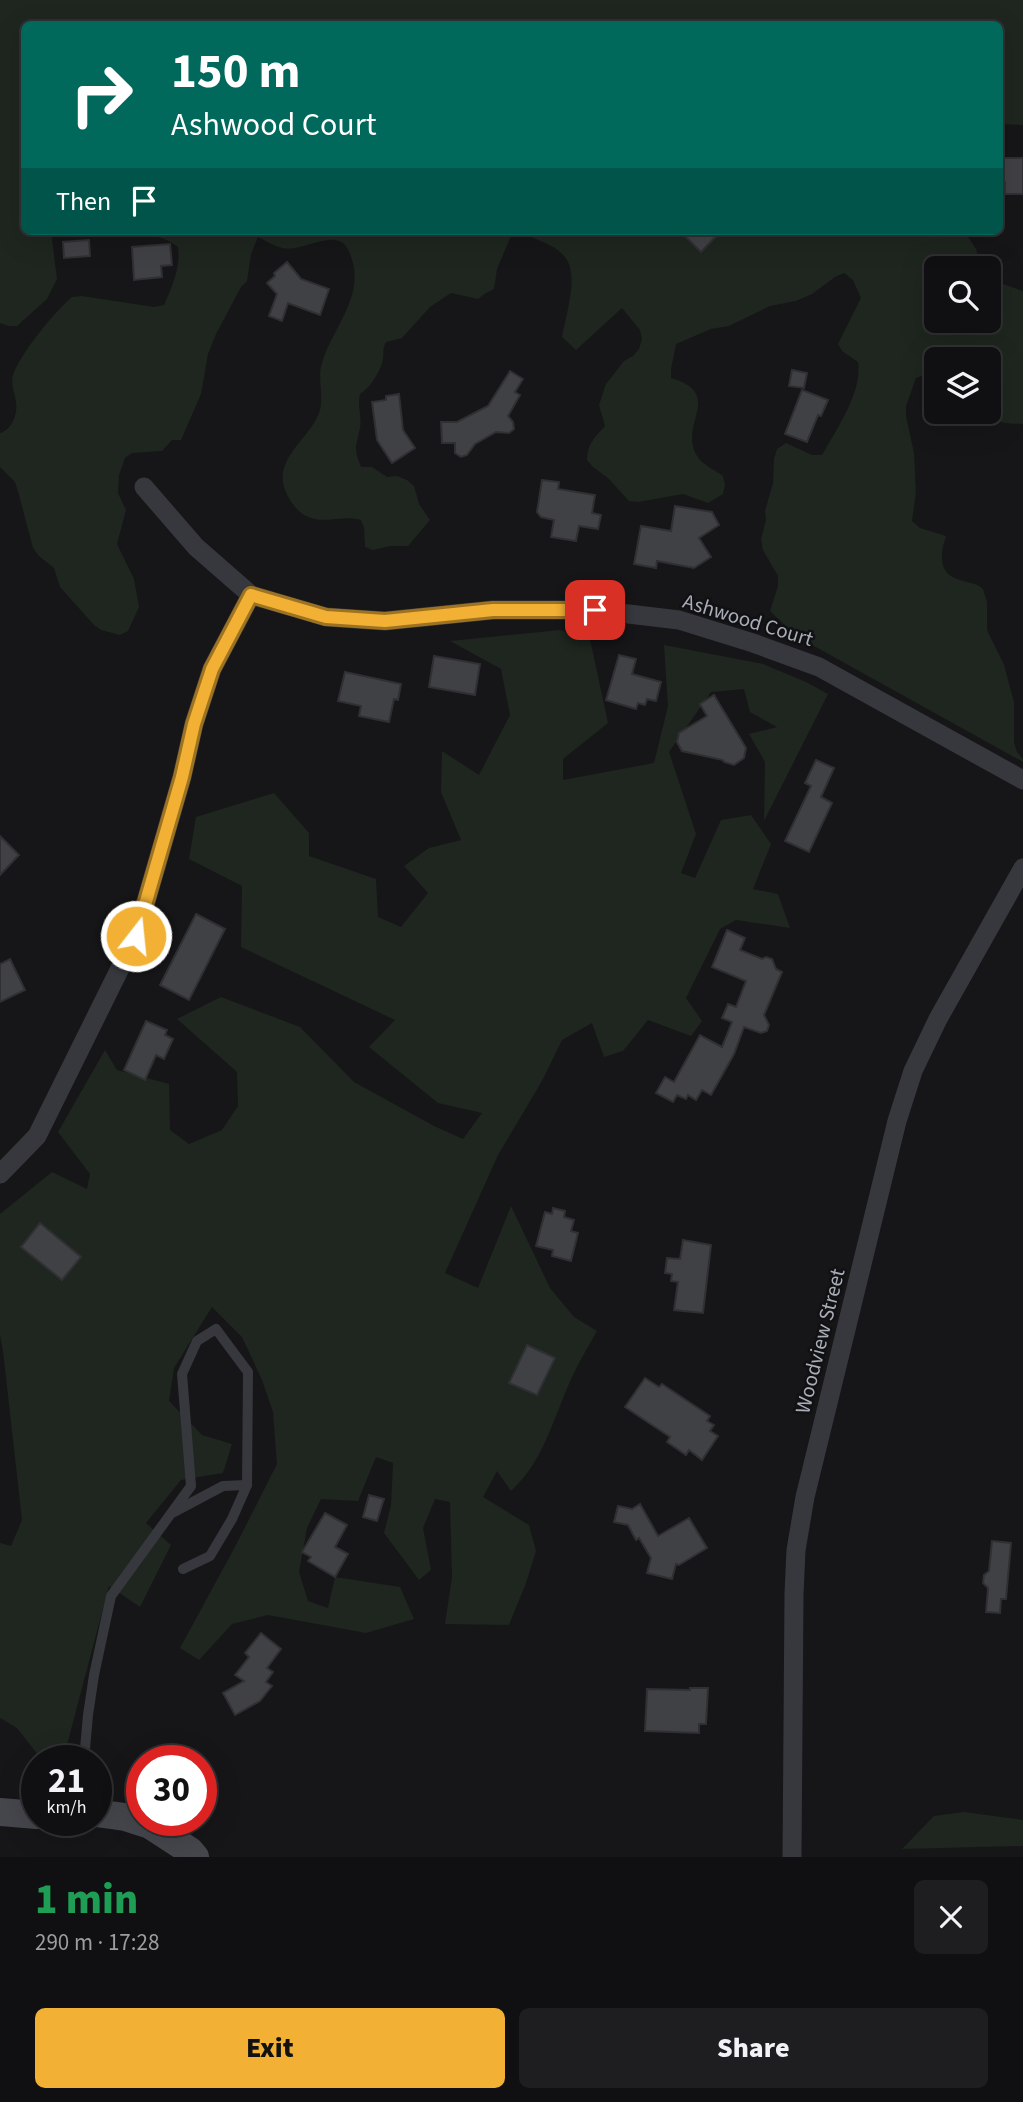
<!DOCTYPE html>
<html lang="en">
<head>
<meta charset="utf-8">
<style>
	:root { --surface:#101012; --page:#1e1e20; --text:#f1f3f6; --muted:#9c9d9f; --line:#303032; --accent:#f2b134 }
	body { margin:0; font-family:"Source Sans 3",sans-serif; background:var(--page); color:var(--text); height:100vh; display:flex; flex-direction:column; font-size:26px; white-space:nowrap }
	* { box-sizing:border-box; margin:0 }
	p { font-size:23px; color:var(--muted) }
	.icon { flex:none; width:38px; height:38px; fill:none; stroke:currentColor; stroke-width:2; stroke-linecap:round; stroke-linejoin:round }
	.map { position:relative; height:1857px; overflow:hidden }
	.drawer { display:flex; flex-direction:column; background:var(--surface); flex:1 }
	.drawer>* { flex:none }
	.guide { position:absolute; left:21px; top:21px; width:982px; height:214px; border-radius:10px; box-shadow:0 7px 28px #0002,0 0 0 2px var(--line); background:#00695c; color:#fff; overflow:hidden }
	.controls { position:absolute; left:924px; top:256px; display:grid; gap:14px }
	.controls a { display:grid; place-items:center; width:77px; height:77px; border-radius:10px; background:var(--surface); box-shadow:0 7px 28px #0002,0 0 0 2px var(--line); font-size:35px }
	.speed { position:absolute; left:21px; top:1745px; display:flex; gap:14px; font-size:35px; font-weight:700; text-align:center }
	.speed>* { display:grid; place-content:center; width:91px; height:91px; border-radius:50%; background:var(--surface); box-shadow:0 7px 28px #0002,0 0 0 2px var(--line); line-height:1 }
	.speed small { font-size:18px; font-weight:400 }
	.speed .limit { border:10px solid #d22; background:#fff; color:#111 }
	.pin { position:absolute; display:grid; place-items:center; width:60px; height:60px; color:#fff; margin:-30px; border-radius:14px; box-shadow:0 4px 10px #0006 }
	.me { position:absolute; width:77px; margin:-38px; rotate:16deg; stroke-linejoin:round; filter:drop-shadow(0 0 5px #0008) }
	.turn { display:flex; align-items:center; gap:24px; height:147px; padding:0 35px; font-size:32px }
	.turn .icon { width:91px; height:91px; stroke-width:2.5 }
	.turn b { display:block; font-size:49px; line-height:60px }
	.then { display:flex; align-items:center; height:66px; padding:0 35px; background:#0003; gap:14px; font-size:26px }
	.round { display:grid; place-items:center; flex:none; width:74px; height:74px; border-radius:10px; background:var(--page) }
	.headline { display:flex; align-items:center; justify-content:space-between; height:119px; padding:0 35px }
	h1 { font-size:42px; font-weight:800; line-height:52px; color:#1e9e55 }
	.action { display:flex; gap:14px; margin-top:auto; padding:14px 35px }
	.action a { flex:1; height:80px; border-radius:10px; background:var(--accent); color:#111; font-size:28px; font-weight:800; line-height:80px; text-align:center }
	.action a+a { background:var(--page); color:var(--text) }
	.map>svg:first-child { display:block }
	.green { fill:#1e261f }
	.building { fill:#404145; stroke:#303034; stroke-width:2 }
	.lines { fill:none; stroke-linecap:round; stroke-linejoin:round }
	.lane { stroke:#37383d; stroke-width:10 }
	.street { stroke:#37383d; stroke-width:19 }
	.secondary { stroke:#45474d; stroke-width:28 }
	.route-casing { stroke:#9d7322; stroke-width:18 }
	.route { stroke:#f2b134; stroke-width:12 }
	.labels { text-anchor:middle; dominant-baseline:central; stroke-width:5; stroke-linejoin:round; paint-order:stroke }
	.street-label { font-size:21px; fill:#a8adb8; stroke:#111113 }
</style>
</head>
<body>
<div class="map">
<svg width="1023" height="1857" viewBox="0 0 1023 1857">
	<rect width="100%" height="100%" fill="#161618"/>
	<g class="green">
		<path d="M0 0H1023V125L999 124V24H24V231H51L57 279 47 299 17 326H9L0 323Z"/>
		<path d="M144 231H513L497 269 494 289 486 293 478 299 451 293 430 307 402 338 386 342C382 350 384 352 383 359 381 371 370 388 360 394 357 406 362 417 360 428 356 448 353 446 361 467H372L387 477 397 476 407 480 414 486 419 504 430 520 408 546H390L373 550 365 547 364 528 361 520C342 514 323 526 304 515 295 509 289 500 285 490 273 457 312 438 320 410 324 395 317 378 322 363 332 329 362 300 353 263 351 256 349 249 344 244 329 231 301 253 282 248 274 246 266 241 258 237L251 254 247 281 241 287 216 334 208 354 201 394 181 440H172L162 451 132 453 125 458 119 475 118 493 126 510 117 544 134 579 139 607 128 631 120 635 101 630 94 625 60 587 54 568 39 556 33 548 18 491 15 482 0 467V433C12 430 18 413 16 402 15 393 10 384 13 375 20 354 55 311 72 297L82 296 154 307 164 305C172 287 181 267 178 247L169 241Z"/>
		<path d="M531 231H964L976 249 981 268H936V320H989V274L997 282 1023 291V424C1006 424 991 422 978 411H989V359H936V377L926 374 916 378 906 406V416L914 453 916 492 912 521 920 528 946 536C941 552 937 572 957 579 967 583 975 582 983 589L987 602V630L1004 665 1014 702V742L1017 752 1023 759V762L796 636 770 611 778 586V576L763 550 761 539 766 520 765 511 773 483 774 459 777 449 786 443 812 455H822C836 430 863 391 858 362L842 351 838 344 861 298 853 280 844 273 835 277 812 294 796 301 770 306 729 326 711 329 676 344 671 369V378C728 395 673 427 700 460 706 466 716 471 723 476L725 485 723 494 708 503 683 494 638 502 629 501 608 478 593 467 587 460C587 444 595 437 605 426L599 405 606 384 624 361 633 356 639 349 642 339 640 330 622 308 576 350 562 337C566 315 580 273 564 256 556 246 541 242 530 236Z"/>
		<path d="M560 630 590 639 608 723 563 759V780L654 763 668 706 664 645 763 664 806 682 828 694 764 821 765 762 749 734 777 727 750 712 744 689 711 692 669 752 696 834 681 873 695 878 721 820 751 815 771 844 753 889 778 894 790 928 736 920 720 929 686 998 702 1021 691 1036 648 1020 623 1051 604 1057 592 1023 562 1040 542 1081 498 1155 445 1273 478 1288 511 1206 550 1288 574 1317 597 1331C589 1345 580 1360 573 1375 554 1415 545 1460 511 1491L497 1471 483 1497 529 1525 536 1551 526 1583 509 1625 445 1624 452 1577 450 1502 435 1499 423 1528 431 1570 419 1580 384 1533 391 1505 393 1463 376 1457 358 1501 321 1499 307 1528 299 1572 308 1601 328 1608 335 1577 400 1587 414 1619 366 1633 268 1615 232 1624 199 1660 180 1648 236 1545 277 1464 273 1412 262 1380 242 1337 212 1307 174 1368 169 1401 202 1435 232 1444 223 1473 181 1480 146 1523 171 1545 140 1607 109 1586 63 1760H42L17 1728 0 1718V1543L11 1546 22 1520 3 1351 0 1335V1214L52 1172 87 1189 90 1174 58 1132 105 1050 117 1070 169 1084 170 1130 189 1144 222 1130 238 1106 237 1072 177 1019 221 997 300 1027 354 1082 434 1126 463 1139 482 1113 438 1103 369 1047 395 1020 241 947 242 886 189 859 196 817 274 793 309 833V856L376 879 378 917 401 927 428 893 404 866 429 848 461 840 441 792 442 751 479 775 510 715 501 669 450 641Z"/>
		<path d="M964 1812 1023 1820V1846L902 1849 934 1816Z"/>
	</g>
	<g class="building">
		<path d="M999 158H1023V194H1005V182H999Z"/>
		<path d="M680 231H721L701 252Z"/>
		<path d="M89 240 90 256 64 258 63 242Z"/>
		<path d="M170 244 172 265 161 266 162 277 134 280 132 247Z"/>
		<path d="M287 262 301 279 329 289 320 315 288 303 282 321 269 316 277 294 267 283 275 276 274 273Z"/>
		<path d="M792 370 807 373 804 388 789 386Z"/>
		<path d="M510 371 523 379 515 392 520 395 508 416 513 422 514 429 509 433 496 432 475 444 467 455 461 457 455 453V443H442L441 422H457L488 406Z"/>
		<path d="M802 390 828 400 821 416 818 415 807 442 785 434Z"/>
		<path d="M399 394 403 430 415 448 392 463 377 440 372 402 386 400V396Z"/>
		<path d="M542 480 559 482 558 489 595 495 592 513 601 515 598 529 579 526 576 541 551 537 554 520 541 517 537 512Z"/>
		<path d="M675 506 712 512 719 525 699 538 711 557 694 568 657 561 656 568 634 564 641 526 671 531Z"/>
		<path d="M619 655 636 659 632 674 661 682 656 701 647 699 645 705 638 703 636 709 606 700Z"/>
		<path d="M434 656 480 664 475 695 429 687Z"/>
		<path d="M345 672 401 684 398 700 394 699 389 722 359 716 361 706 338 701Z"/>
		<path d="M714 695 746 748 744 758 734 765 724 762 723 760 682 751 677 742 679 733 707 716 700 704Z"/>
		<path d="M816 760 834 768 821 797 832 803 809 852 785 841 811 786 805 783Z"/>
		<path d="M0 836 19 855 0 875Z"/>
		<path d="M196 914 225 929 189 1000 160 985Z"/>
		<path d="M727 930 745 938 740 950 762 959 766 957 772 959 776 969 782 972 764 1015 769 1025 767 1031 761 1033 744 1027 734 1054 711 1095 702 1090 696 1100 688 1095 686 1099 677 1095 673 1102 656 1093 665 1077 674 1082 700 1035 722 1047 732 1022 722 1018 728 1004 736 1007 746 981 712 967Z"/>
		<path d="M10 959 25 990 0 1002V964Z"/>
		<path d="M146 1021 167 1030 165 1035 173 1039 164 1059 156 1055 145 1080 124 1070Z"/>
		<path d="M553 1208 565 1211 564 1217 574 1220 571 1231 578 1233 571 1261 552 1256 553 1250 536 1246 545 1212 552 1214Z"/>
		<path d="M40 1223 81 1257 62 1280 21 1247Z"/>
		<path d="M683 1240 711 1245 703 1313 674 1310 678 1282 671 1281 672 1274 665 1273 667 1258 680 1259Z"/>
		<path d="M527 1345 555 1358 537 1395 509 1383Z"/>
		<path d="M645 1378 659 1387 662 1384 710 1416 707 1421 714 1425 710 1431 718 1436 702 1460 689 1450 686 1455 667 1442 670 1437 625 1407Z"/>
		<path d="M369 1495 384 1499 377 1521 363 1517Z"/>
		<path d="M640 1504 658 1536 689 1518 707 1548 679 1565 676 1564 672 1579 647 1573 651 1558 639 1538 636 1540 628 1525 614 1522 618 1506 632 1509Z"/>
		<path d="M325 1513 347 1525 335 1547 348 1554 335 1577 308 1561 311 1557 302 1552Z"/>
		<path d="M992 1541 1011 1543 1006 1599H1001L1000 1613 986 1612 988 1588 983 1583 984 1575 989 1571Z"/>
		<path d="M261 1633 281 1649 267 1668 273 1672 266 1682 272 1686 260 1701 235 1715 223 1693 244 1681 235 1675 249 1657 245 1653Z"/>
		<path d="M690 1688H708L706 1724H699V1733L645 1731 647 1689 690 1690Z"/>
	</g>
	<g class="lines">
		<g class="lane">
			<path d="M174 1512 223 1486 247 1485"/>
			<path d="M84 1760 88 1715 94 1675 111 1596 191 1486 182 1374 197 1341 216 1329 248 1372 247 1485 232 1519 210 1556 183 1569"/>
		</g>
		<g class="street">
			<path d="M144 487 196 547 251 595 326 617 385 621 493 610H595L679 620 753 643 819 667 1023 780"/>
			<path d="M0 1174 37 1136 136 936 182 777 194 724 212 669 251 595"/>
			<path d="M792 1856 794 1594 796 1550 805 1497 897 1121 913 1071 938 1019 1023 868"/>
		</g>
		<g class="secondary">
			<path d="M0 1812 37 1815"/>
			<path d="M96 1813 125 1817 150 1825 190 1851 195 1857"/>
		</g>
	</g>
	<g class="lines">
		<defs>
			<path id="route" d="M136 936 182 777 194 724 212 669 251 595 326 617 385 621 493 610H595"/>
		</defs>
		<use href="#route" class="route-casing"/>
		<use href="#route" class="route"/>
	</g>
	<g class="labels">
		<g class="street-label">
			<text transform="translate(748 620) rotate(17)">Ashwood Court</text>
			<text transform="translate(820 1341) rotate(-76)">Woodview Street</text>
		</g>
	</g>
</svg>
<div class="controls">
<a><svg class="icon" aria-label="search" viewBox="0 0 24 24"><circle cx="10" cy="10" r="6"/><path d="M15 15l6 6"/></svg></a>
<a><svg class="icon" aria-label="layers" viewBox="0 0 24 24"><path d="M12 4l9 5-9 5-9-5zM3 14l9 5 9-5"/></svg></a>
</div>
<div class="speed"><div>21<small>km/h</small></div><div class="limit">30</div></div>
<div class="pin" style="left:595px;top:610px;background:#d93025"><svg class="icon" aria-label="arrive" viewBox="0 0 24 24"><path d="M6 21V4h12l-3 4 3 4H6"/></svg></div>
<svg class="me" style="left:136px;top:936px" viewBox="-20 -20 40 40"><circle r="17" fill="#f2b134" stroke="#fff" stroke-width="3"/><path d="M0-11L8 9 0 5-8 9z" fill="#fff"/></svg>
<div class="guide">
<div class="turn"><svg class="icon" aria-label="right" viewBox="0 0 24 24"><path d="M7 20v-9h11M14 6l5 5-5 5"/></svg><div><b>150 m</b>Ashwood Court</div></div>
<div class="then">Then<svg class="icon" aria-label="arrive" viewBox="0 0 24 24"><path d="M6 21V4h12l-3 4 3 4H6"/></svg></div>
</div>
</div>
<section class="drawer">
<div class="headline"><div><h1>1 min</h1><p>290 m · 17:28</p></div><a class="round"><svg class="icon" aria-label="close" viewBox="0 0 24 24"><path d="M6 6l12 12M18 6L6 18"/></svg></a></div>
<div class="action"><a>Exit</a><a>Share</a></div>
</section>
</body>
</html>
